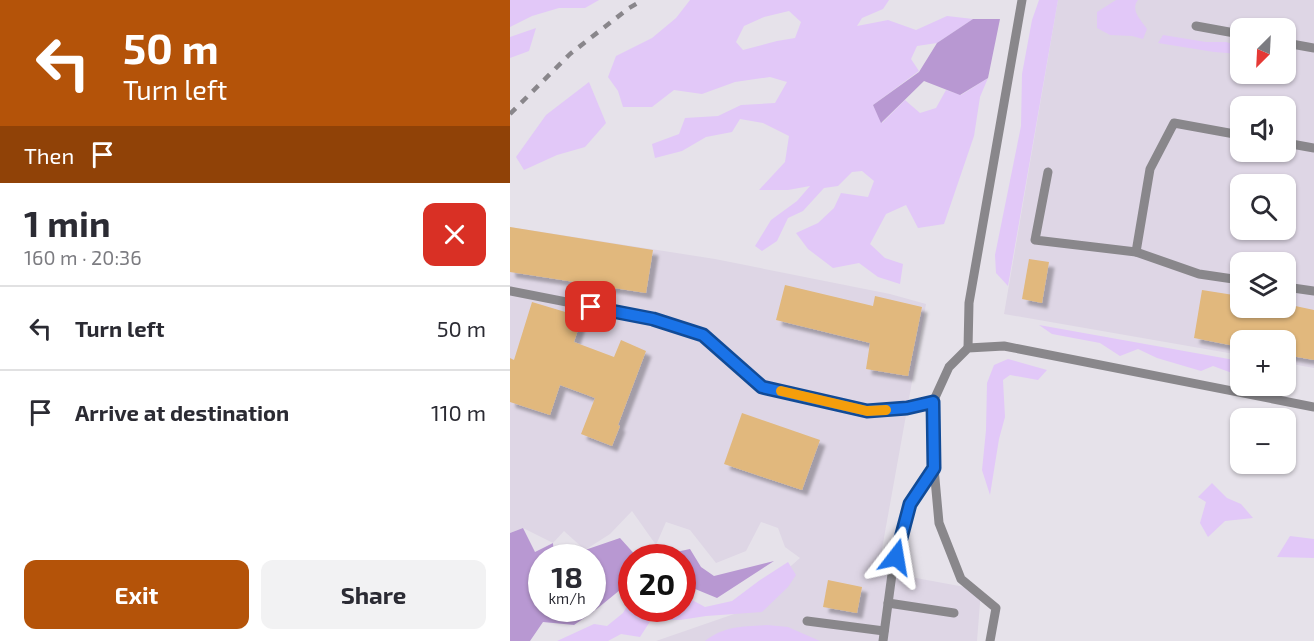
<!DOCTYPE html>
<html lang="en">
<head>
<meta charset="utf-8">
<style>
	:root { --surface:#fff; --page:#f2f2f3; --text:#2b2b33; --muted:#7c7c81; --line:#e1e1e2; --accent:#b45309 }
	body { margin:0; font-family:"Exo 2",sans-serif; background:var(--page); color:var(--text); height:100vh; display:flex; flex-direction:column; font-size:22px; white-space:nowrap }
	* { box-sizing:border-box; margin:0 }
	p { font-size:20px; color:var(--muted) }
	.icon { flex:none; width:33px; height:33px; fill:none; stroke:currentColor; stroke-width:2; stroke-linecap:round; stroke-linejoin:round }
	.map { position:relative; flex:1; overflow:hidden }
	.side { display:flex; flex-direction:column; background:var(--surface); width:510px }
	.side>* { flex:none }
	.hud { background:#b45309; color:#fff; overflow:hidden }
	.needle { width:39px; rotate:204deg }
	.controls { position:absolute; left:720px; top:18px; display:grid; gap:12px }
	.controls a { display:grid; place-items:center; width:66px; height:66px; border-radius:12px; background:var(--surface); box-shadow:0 2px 4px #0004; font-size:30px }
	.speed { position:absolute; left:18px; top:544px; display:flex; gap:12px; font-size:30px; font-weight:700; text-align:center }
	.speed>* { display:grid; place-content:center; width:78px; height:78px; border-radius:50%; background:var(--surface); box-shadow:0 2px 4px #0004; line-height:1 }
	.speed small { font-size:15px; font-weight:400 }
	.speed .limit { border:9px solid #d22; background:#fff; color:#111 }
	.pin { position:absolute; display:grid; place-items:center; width:51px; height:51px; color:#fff; margin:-26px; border-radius:12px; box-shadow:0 3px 9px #0006 }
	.me { position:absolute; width:66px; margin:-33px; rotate:14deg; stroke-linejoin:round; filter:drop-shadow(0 0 4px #0008) }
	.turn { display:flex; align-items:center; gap:21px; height:126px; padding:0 24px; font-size:27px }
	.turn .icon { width:78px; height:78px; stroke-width:2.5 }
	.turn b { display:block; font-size:42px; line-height:51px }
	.then { display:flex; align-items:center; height:57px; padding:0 24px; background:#0003; gap:12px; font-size:22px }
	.round { display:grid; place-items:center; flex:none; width:63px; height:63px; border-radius:12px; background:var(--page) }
	.summary { display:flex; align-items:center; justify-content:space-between; height:102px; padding:0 24px }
	h1 { font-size:36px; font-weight:700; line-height:45px }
	.primary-button { display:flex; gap:12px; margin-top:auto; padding:12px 24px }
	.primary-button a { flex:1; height:69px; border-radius:12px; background:var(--accent); color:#fff; font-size:24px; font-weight:700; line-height:69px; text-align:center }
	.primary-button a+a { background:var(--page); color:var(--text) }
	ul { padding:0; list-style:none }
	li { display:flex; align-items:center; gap:18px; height:84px; padding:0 24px; border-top:2px solid var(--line) }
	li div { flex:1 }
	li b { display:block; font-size:22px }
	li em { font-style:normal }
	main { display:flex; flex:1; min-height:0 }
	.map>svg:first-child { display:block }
	.built { fill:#ded6e5; fill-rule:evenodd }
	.green { fill:#e2c8f8; fill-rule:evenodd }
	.water { fill:#b898d2; fill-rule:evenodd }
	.building { fill:#e1b87d; filter:url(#shadow) }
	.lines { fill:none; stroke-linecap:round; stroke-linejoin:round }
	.service { stroke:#89878b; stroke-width:9 }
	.rail { stroke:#89868b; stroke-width:4.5; stroke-dasharray:8 8; stroke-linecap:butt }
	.route-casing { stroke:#114b97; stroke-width:15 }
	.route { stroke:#1a73e8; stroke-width:10 }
	.slow { stroke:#f59e0b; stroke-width:10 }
</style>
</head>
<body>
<main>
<section class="side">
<div class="hud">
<div class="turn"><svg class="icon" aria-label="left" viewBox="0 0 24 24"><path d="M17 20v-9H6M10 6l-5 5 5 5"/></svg><div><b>50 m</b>Turn left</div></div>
<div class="then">Then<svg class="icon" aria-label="arrive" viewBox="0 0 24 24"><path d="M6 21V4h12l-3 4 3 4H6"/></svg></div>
</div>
<div class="summary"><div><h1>1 min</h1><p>160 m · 20:36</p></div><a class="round" style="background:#d93025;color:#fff"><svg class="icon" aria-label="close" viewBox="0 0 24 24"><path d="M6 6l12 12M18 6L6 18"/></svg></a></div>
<ul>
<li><svg class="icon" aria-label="left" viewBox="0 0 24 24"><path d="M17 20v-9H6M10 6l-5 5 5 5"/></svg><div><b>Turn left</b></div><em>50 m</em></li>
<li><svg class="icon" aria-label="arrive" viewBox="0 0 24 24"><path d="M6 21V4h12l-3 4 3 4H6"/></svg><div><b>Arrive at destination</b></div><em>110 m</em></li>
</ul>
<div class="primary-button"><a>Exit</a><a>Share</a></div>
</section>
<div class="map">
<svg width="804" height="641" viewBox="0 0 804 641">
	<defs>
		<filter id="shadow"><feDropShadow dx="5.5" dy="5.5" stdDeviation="1.5" flood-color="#0004"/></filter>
	</defs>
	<rect width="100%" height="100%" fill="#e6e2ea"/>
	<g class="built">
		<path d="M548 0H804V368L776 363V340H730V355L494 314ZM730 28H776V74H730ZM730 106H776V152H730ZM730 184H776V230H730ZM730 262H776V308H730Z"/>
		<path d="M0 227 205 259 380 294 416 304 368 571 471 590 467 641H146L227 613 290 558 275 547 268 528 251 522 236 551 206 563 180 530 156 522 146 545 122 511 100 534 75 550 54 531 43 543 13 528 0 533Z"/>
	</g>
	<g class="green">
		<path d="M0 0H89L75 8H49L22 16 0 27Z"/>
		<path d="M180 0H379L373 9 352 18 347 26 378 20 406 30 437 16 463 19 427 43 407 46 401 59 409 71 363 105 372 123 395 100 410 113 426 108 436 90 451 95 478 78 470 97 464 136 434 224 408 228 396 205 376 214 360 244 375 258 393 264 390 284 368 277 349 263 323 268 298 249 286 233 308 223 324 208 331 193 358 197 364 181 352 171 342 172 328 186 314 188 293 211 278 218 267 241 252 251 245 246 261 220 287 201 300 186 278 190H249L275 162 279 136 253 123 230 119 222 132 196 137 172 151 145 158 142 144 169 134 175 118 208 116 231 105 265 103 277 82 260 77 225 82 192 94 164 90 142 107H113L108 91 98 77 106 56 142 38 166 18ZM279 11 291 22 285 38 267 41 233 50 226 42 234 26 254 17Z"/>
		<path d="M529 0H548L498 286 486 273 485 255 511 126 512 74 522 20Z"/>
		<path d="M606 0H628C620 10 631 20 637 29L633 39 622 36 600 35 587 28V12Z"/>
		<path d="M26 28 19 51 0 58V37Z"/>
		<path d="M653 35 696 42H716L730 46V54L704 52 648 43Z"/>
		<path d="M79 82 96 123 75 147 47 155 14 170 6 157 36 115Z"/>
		<path d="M529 325 730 361V376L703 366 691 371 647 358 628 349 610 356 590 343 542 334Z"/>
		<path d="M498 359 537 370 528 380 500 375 493 380 495 417 489 439 480 495 472 470 476 430 477 383 484 365Z"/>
		<path d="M702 483 717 498 731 504 743 518 715 521 698 537 690 523 696 502 688 497Z"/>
		<path d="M780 536 804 539V558L767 557Z"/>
		<path d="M278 562 286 575 278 587 252 612 196 616 170 620H141L130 637 111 634 98 641H47L84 624 97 626 113 613 121 599 122 609H172L173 595 195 607 222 601 250 580Z"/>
		<path d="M257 625 278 627 310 641H195C216 625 232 627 257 625Z"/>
	</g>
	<g class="water">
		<path d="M463 19H490L478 78 450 95 414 81 371 123 363 105 409 72 427 43Z"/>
		<path d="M13 528 25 552 43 543 44 556 75 550 110 538 128 558H122L121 581 83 612 64 625 33 622 20 641H0V533ZM32 558H82V609H32Z"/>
		<path d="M180 549 191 567 204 576 264 561 207 598 173 584 172 558H144L152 555Z"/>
	</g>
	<g class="building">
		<path d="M0 227 143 250 136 293 0 272Z"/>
		<path d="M519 259 539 262 532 303 512 299Z"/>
		<path d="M275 285 363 306 365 296 412 307 398 376 356 369 360 343 266 320Z"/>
		<path d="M692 290 730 296V308H776V304L804 310V360L776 355V340H730V347L684 338Z"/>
		<path d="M22 302 72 317 64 342 104 357 111 340 136 351 108 425 110 426 102 446 71 434 85 398 50 385 40 415 0 402V358L4 360Z"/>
		<path d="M232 413 310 440 292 490 214 464Z"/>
		<path d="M318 580 352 587 347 613 313 607Z"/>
	</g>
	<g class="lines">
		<g class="service">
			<path d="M686 26 730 34"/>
			<path d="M776 43 804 48"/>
			<path d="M776 143 804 148"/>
			<path d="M538 172 525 240 626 252 689 274 730 280"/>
			<path d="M626 252 640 169 664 123 730 135"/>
			<path d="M776 287 804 291"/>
			<path d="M0 291 143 319 193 335 252 387 357 411 397 408 423 402"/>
			<path d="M458 348 459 303 512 0"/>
			<path d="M378 603 444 613"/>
			<path d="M297 621 374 631"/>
			<path d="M373 641 382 574 400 504 424 468"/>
			<path d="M480 641 486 608 451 579 429 523 424 468 423 402 439 367 458 348 494 346 804 407"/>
		</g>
		<path class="rail" d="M0 114 60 54 119 8 133 0"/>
	</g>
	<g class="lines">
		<defs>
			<path id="route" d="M81 307 143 319 193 335 252 387 357 411 397 408 423 402 424 468 400 504 386 557"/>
		</defs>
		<use href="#route" class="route-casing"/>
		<use href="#route" class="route"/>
		<path class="slow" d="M271 391 357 411 376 410"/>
	</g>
</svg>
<div class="controls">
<a><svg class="needle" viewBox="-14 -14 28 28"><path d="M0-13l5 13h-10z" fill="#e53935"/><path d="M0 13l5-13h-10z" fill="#7c7c81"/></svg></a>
<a><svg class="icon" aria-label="sound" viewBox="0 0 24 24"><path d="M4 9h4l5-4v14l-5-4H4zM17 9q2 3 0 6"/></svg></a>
<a><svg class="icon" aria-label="search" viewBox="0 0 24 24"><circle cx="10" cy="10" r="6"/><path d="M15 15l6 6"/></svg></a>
<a><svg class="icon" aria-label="layers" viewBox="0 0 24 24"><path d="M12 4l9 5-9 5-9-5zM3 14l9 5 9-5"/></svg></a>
<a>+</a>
<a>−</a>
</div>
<div class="speed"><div>18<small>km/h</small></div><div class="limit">20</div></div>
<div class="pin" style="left:81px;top:307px;background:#d93025"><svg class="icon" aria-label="arrive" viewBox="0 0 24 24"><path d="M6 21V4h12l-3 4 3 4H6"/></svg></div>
<svg class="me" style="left:386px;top:557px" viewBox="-20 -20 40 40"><path d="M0-17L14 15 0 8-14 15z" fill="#1a73e8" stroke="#fff" stroke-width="4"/></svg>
</div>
</main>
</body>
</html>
